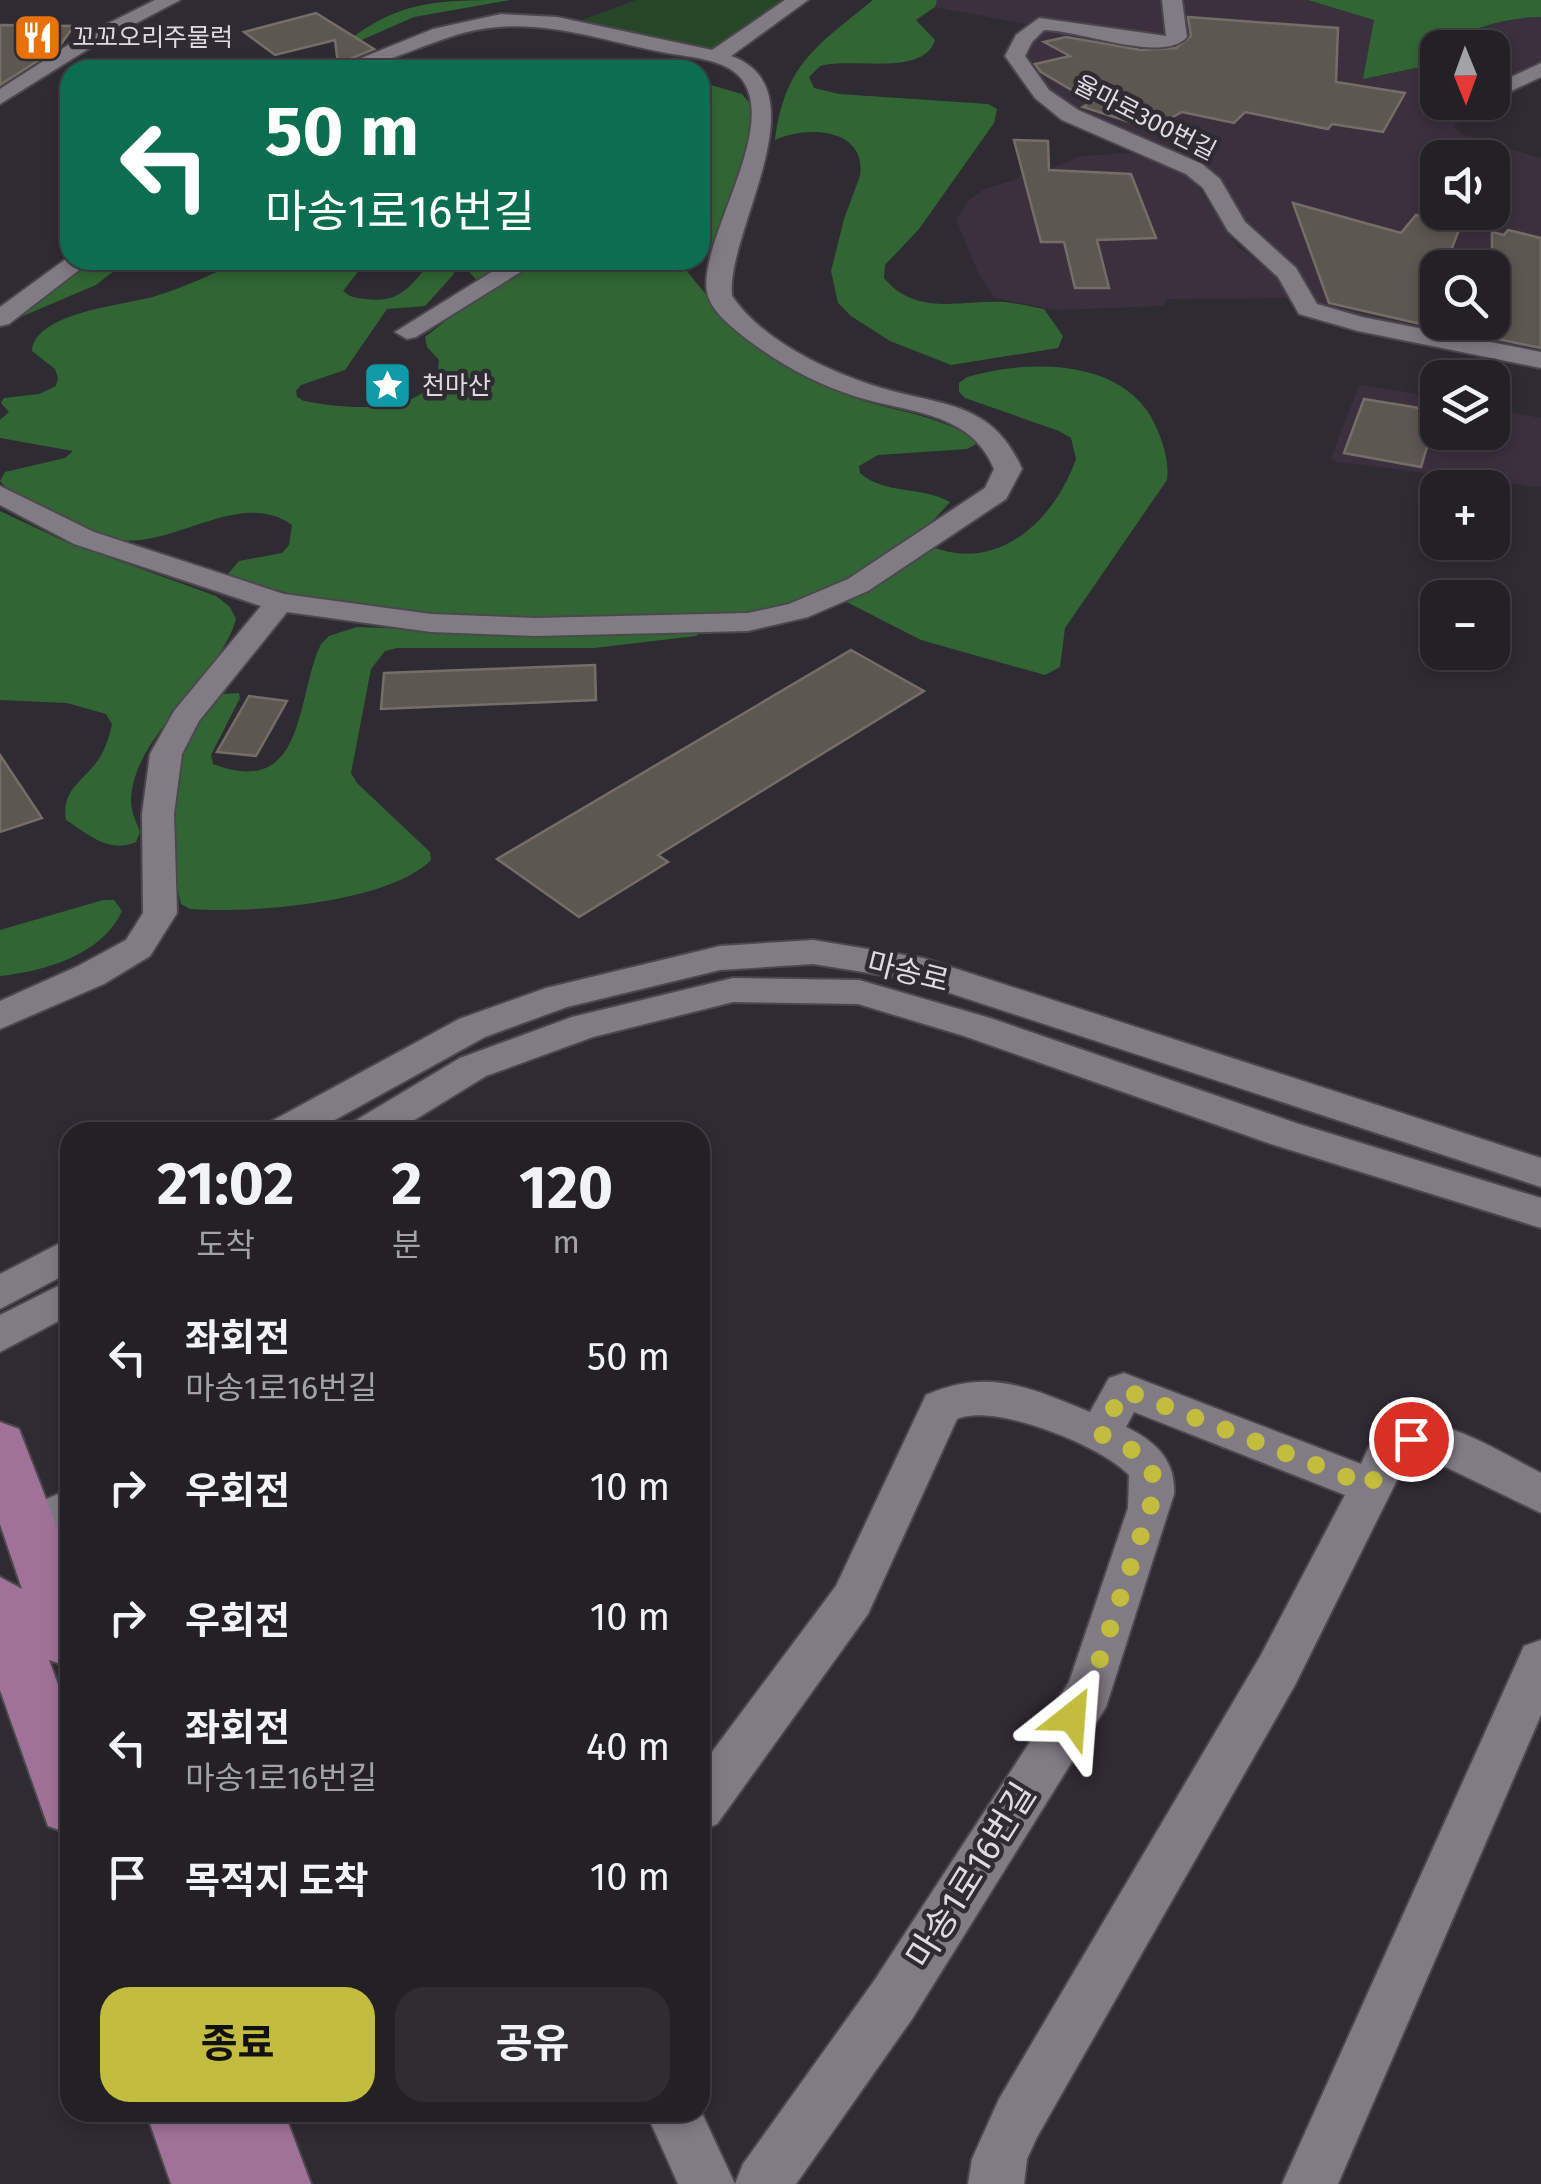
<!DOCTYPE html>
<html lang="ko">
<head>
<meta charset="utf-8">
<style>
	:root { --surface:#232026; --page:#2f2d32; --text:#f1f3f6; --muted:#a3a3a7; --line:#403e43; --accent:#c2bd3f }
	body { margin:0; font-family:"Fira Sans","Noto Sans KR",sans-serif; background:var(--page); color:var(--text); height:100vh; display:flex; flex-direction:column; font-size:38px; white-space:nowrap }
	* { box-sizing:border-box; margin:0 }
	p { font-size:32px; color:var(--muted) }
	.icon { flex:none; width:55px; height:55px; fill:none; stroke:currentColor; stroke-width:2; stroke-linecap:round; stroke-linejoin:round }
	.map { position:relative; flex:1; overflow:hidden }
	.sheet { position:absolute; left:60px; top:1122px; width:650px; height:1000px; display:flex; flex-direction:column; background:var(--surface); border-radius:30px; box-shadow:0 5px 15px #0003,0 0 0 2px var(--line) }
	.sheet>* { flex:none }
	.hud { position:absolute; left:60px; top:60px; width:650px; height:210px; border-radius:30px; box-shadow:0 5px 15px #0003,0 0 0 2px var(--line); background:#0b6e4f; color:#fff; overflow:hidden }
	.needle { width:65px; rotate:179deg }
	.buttons { position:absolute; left:1420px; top:30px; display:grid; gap:20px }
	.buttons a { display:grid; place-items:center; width:90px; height:90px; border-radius:20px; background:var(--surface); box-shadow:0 5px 15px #0003,0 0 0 2px var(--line); font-size:50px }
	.pin { position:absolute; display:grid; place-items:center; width:85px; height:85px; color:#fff; margin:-42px; border:5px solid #fff; border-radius:50%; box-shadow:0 2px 10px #0007 }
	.me { position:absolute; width:110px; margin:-55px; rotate:28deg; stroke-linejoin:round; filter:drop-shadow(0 0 8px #0008) }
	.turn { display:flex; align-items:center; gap:35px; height:210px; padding:0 40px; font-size:45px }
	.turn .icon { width:130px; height:130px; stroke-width:2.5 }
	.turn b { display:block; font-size:70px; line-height:85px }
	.eta { display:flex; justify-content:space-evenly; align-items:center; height:170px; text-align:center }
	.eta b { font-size:60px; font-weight:700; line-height:70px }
	.action { display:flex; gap:20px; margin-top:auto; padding:20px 40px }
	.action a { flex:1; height:115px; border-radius:30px; background:var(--accent); color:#111; font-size:40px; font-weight:700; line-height:115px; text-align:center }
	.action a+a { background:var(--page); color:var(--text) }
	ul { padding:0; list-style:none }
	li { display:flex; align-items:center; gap:30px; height:130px; padding:0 40px }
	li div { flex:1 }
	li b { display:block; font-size:38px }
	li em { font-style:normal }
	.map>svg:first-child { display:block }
	.industrial { fill:#3b303e; fill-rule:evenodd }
	.green { fill:#274628 }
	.forest { fill:#316634 }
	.building { fill:#5c5750; stroke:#746e67; stroke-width:2.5 }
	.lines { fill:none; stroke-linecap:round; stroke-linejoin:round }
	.minor-casing { stroke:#4b484d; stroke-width:4 }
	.major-casing { stroke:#4b484d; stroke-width:4 }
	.minor { fill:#817c84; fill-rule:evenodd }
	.major { fill:#a07297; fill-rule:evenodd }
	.route { stroke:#c2bd3f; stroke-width:18; stroke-dasharray:0 32.4 }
	.labels { text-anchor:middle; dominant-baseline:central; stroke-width:9; stroke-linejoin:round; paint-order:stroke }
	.far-poi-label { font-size:25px; fill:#dedbe0; stroke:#2f2b32; text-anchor:start }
	.far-street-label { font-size:25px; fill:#dedbe0; stroke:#2f2b32 }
	.street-label { font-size:30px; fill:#dedbe0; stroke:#2f2b32 }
	.near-street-label { font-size:35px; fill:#dedbe0; stroke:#2f2b32 }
</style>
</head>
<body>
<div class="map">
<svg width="1541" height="2184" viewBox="0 0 1541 2184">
	<rect width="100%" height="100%" fill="#2f2b32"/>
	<g class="industrial">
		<path d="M937 0H1308L1374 20 1364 79 1430 65 1438 46 1487 25 1514 18 1541 17V75L1509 97 1453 126 1461 134 1541 158V356L1314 307 1292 261 1246 224 1213 173 1122 136 1047 93 1022 56 1041 27 935 7ZM1438 48H1492V102H1438ZM1438 158H1492V212H1438ZM1438 268H1492V322H1438Z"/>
		<path d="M1131 153 1191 176 1237 246 1276 276 1289 298 1167 299 1162 306 1057 310 995 298 978 273 956 219 970 199 985 189 1017 179 1026 169H1049L1082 156Z"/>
		<path d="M1359 385 1437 397 1438 432H1492L1493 409 1541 418V487L1337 462 1331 458Z"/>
	</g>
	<path class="green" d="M636 0H783L707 52 574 23Z"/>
	<g class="forest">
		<path d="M510 0 414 17 357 42 348 41C401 0 439 0 510 0Z"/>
		<path d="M873 0H937L935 7 916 20 935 40C924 77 852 57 820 66L809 77 814 88 839 94 988 104 997 109 994 123 919 229 885 265 884 278C916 317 962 300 1004 302 1017 303 1031 307 1044 309L1063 336 1058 348 951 365 890 341 851 316 838 303 831 271 844 219 860 176C867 128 807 125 775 140 785 63 817 46 873 0Z"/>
		<path d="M1308 0H1541V17C1505 17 1470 29 1438 46L1436 61 1430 65 1363 79 1374 20Z"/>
		<path d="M700 82 742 94 751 105 750 150 717 251H700Z"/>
		<path d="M85 260H128L96 285 11 321Z"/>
		<path d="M245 260H367L343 291C350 297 355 298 365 299 402 304 410 285 433 260H458L453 275 425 306 387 309 345 370 301 385 296 391 297 397 304 401C346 409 437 419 439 360L427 347 425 337 466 305 480 284 470 273 472 260H679C723 323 787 375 861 400 897 412 949 417 978 443L967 449 878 455 859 466 860 473C885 495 922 486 950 502L916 539C987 580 1051 529 1076 459L1071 438 1059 431 965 398 959 392V383L967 377C1032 358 1133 358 1159 434 1165 449 1169 465 1167 480L1065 628 1060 667 1045 675 921 640 825 591 787 605 727 616 584 620 438 616 308 599 227 575 239 561 282 553 289 545 292 525C242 488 175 547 120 540 82 535 39 509 7 489L0 481 5 472 65 458 73 451 0 438V420L9 412 1 403 4 398 39 394 56 386 58 378 55 369 32 351C35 312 126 305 156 296 186 287 215 272 245 260Z"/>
		<path d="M0 511 64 541 216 596 230 607 236 619C219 680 131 736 131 802 131 812 137 823 140 832L136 842C109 854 88 834 66 820 61 792 81 782 96 763 105 751 109 738 112 724L106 714 67 703 0 700Z"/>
		<path d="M357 627 520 633 701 632 696 636 594 648H397L385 651 371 669 351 773 357 783 430 852 431 860C389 903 248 914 190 909L181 904 178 891C173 814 164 753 222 694L239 693 240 698 211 755 213 764C307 800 295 698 321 644L329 636Z"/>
		<path d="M103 900H114L122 911C102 955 45 971 0 976V930Z"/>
	</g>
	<g class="building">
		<path d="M316 13 374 49 338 64 335 40 275 55 244 32Z"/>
		<path d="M1188 17 1338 28 1336 82 1405 93 1383 132 1332 124 1328 129 1245 112 1234 123 1182 112 1151 129 1083 107 1092 102 1041 72 1035 64 1070 56 1044 42 1066 37 1141 50 1176 48 1191 36Z"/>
		<path d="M0 25 74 26 59 47 0 85Z"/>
		<path d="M1014 140 1048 141 1049 170 1131 174 1156 238 1097 240 1109 288H1075L1064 242H1041Z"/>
		<path d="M1293 203 1401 233 1416 215 1461 225 1444 268H1438V328L1329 303Z"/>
		<path d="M1508 230 1541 238V348L1492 338V232L1504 235Z"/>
		<path d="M1364 399 1438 411 1421 467 1344 453Z"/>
		<path d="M851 650 924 691 658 855 668 862 579 917 497 859Z"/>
		<path d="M595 665 596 700 381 709 384 673Z"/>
		<path d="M249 696 287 701 256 756 217 752Z"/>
		<path d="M0 755 42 818 0 832Z"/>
	</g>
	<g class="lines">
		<defs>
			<g id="minor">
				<path d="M155 0H180L93 46 0 104V89L79 38Z"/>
				<path d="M785 0H808L731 56C824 89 725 233 732 296 762 340 825 370 875 386 937 406 992 399 1022 469L1006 499 868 591 808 617 748 631 535 636 431 632 287 612 199 721 182 754 174 814 177 913 150 956 104 984 0 1029V1001L78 966 126 940 143 913 142 814 150 754 174 711 261 606 74 544 0 505V486L94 532 284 594 431 614 535 618 748 613 789 604 848 579 985 488 994 469C971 411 907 413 854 396 816 384 780 364 748 340 734 329 713 313 708 296 693 247 783 127 740 77 723 58 685 57 662 52 600 40 540 17 476 30 426 40 382 70 332 70L433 29 501 14 557 17 712 50Z"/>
				<path d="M1162 0H1182L1187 37C1164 64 1079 30 1044 30L1032 42 1025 56 1049 90 1078 110 1202 164 1220 179 1245 222 1296 268 1317 304 1362 317 1541 352V368L1358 331 1299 314 1278 277 1228 231 1203 188 1186 174 1062 120 1035 98 1005 56 1016 35 1039 18 1166 36Z"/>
				<path d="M1541 63V77L1492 100V86Z"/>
				<path d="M70 256V260H92L9 324 0 326V307Z"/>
				<path d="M511 260H540L416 337 407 339 395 332Z"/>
				<path d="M813 940 923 958 1541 1158V1187L907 979 813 964 720 970 567 1007 485 1037 313 1132H264L270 1122 459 1019 546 988 720 946Z"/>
				<path d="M733 978 859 980 990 1018 1299 1124 1541 1198V1228L1271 1144 964 1036 858 1004 733 1002 593 1037 486 1076 395 1132H347L353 1122 460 1058 572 1017Z"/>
				<path d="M70 1238V1272L0 1309V1274Z"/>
				<path d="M70 1280V1315L0 1352V1315Z"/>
				<path d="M1124 1373 1361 1464C1365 1456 1370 1442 1376 1436 1418 1396 1500 1453 1541 1473V1513L1427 1458 1406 1462 1295 1685 1037 2137 1027 2159 1024 2184H968L972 2159 999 2099 1261 1655 1345 1495 1134 1412 1126 1427C1155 1441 1176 1460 1174 1494L1106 1707 912 2019 796 2184H735L743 2164 874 1981 1069 1682 1128 1508 1129 1475C1102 1446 994 1402 957 1419L868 1614 717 1824 700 1831V1768L836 1586 926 1395C989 1367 1030 1388 1090 1412L1109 1378Z"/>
				<path d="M70 1489V1529L29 1546 13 1541 7 1527 13 1513Z"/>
				<path d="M1541 1640V1715L1338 2184H1282L1524 1646Z"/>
				<path d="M700 2109 735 2184H678L646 2112H700Z"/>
			</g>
			<g id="major">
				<path d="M0 1422 19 1429 70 1561V1667L49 1660 70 1718V1834L48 1826 0 1690V1577L22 1589 0 1524Z"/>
				<path d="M146 2112H215L226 2142 215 2112H284L311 2184H171Z"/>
			</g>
		</defs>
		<use href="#minor" class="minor-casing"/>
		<use href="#major" class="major-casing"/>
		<use href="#minor" class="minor"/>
		<use href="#major" class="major"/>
	</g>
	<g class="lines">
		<path class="route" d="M1072 1717 1089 1692 1150 1508C1152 1501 1156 1490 1155 1483 1152 1458 1121 1441 1100 1434L1124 1390 1370 1486 1391 1449 1411 1439"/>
	</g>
	<defs>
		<symbol id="restaurant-square" viewBox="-11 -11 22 22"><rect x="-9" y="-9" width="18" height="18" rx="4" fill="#e8710a" stroke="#2f2b32"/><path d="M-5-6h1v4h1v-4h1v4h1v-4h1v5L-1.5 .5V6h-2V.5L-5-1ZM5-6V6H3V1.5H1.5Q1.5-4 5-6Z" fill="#fff"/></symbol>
		<symbol id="sight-square" viewBox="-11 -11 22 22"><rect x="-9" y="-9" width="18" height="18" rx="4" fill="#0f9aa8" stroke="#2f2b32"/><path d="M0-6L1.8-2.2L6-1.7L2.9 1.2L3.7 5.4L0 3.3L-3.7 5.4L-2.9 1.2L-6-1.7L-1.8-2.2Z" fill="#fff"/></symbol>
	</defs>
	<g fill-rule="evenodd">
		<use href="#restaurant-square" x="10" y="10" width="55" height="55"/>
		<use href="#sight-square" x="360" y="358" width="55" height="55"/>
	</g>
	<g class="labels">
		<g class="far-poi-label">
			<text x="72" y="38">꼬꼬오리주물럭</text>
			<text x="422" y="386">천마산</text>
		</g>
		<g class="far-street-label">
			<text transform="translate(1145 118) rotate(27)">율마로300번길</text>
		</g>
		<g class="street-label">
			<text transform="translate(908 972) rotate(14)">마송로</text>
		</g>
		<g class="near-street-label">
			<text transform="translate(971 1875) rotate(-58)">마송1로16번길</text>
		</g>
	</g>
</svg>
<div class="buttons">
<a><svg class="needle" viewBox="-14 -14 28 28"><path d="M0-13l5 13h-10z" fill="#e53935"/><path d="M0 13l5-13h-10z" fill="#a3a3a7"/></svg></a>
<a><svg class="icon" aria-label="sound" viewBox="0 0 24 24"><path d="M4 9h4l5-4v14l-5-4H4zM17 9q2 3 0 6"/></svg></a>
<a><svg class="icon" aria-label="search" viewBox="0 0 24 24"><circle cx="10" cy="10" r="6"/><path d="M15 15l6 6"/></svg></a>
<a><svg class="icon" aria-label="layers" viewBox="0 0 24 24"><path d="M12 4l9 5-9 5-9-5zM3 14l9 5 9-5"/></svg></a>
<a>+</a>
<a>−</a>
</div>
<div class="pin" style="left:1411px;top:1439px;background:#d93025"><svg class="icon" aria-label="arrive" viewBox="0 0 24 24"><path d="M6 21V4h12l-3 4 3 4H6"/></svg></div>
<svg class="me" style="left:1072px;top:1717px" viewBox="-20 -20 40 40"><path d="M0-17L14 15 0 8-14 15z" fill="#c2bd3f" stroke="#fff" stroke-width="4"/></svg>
<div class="hud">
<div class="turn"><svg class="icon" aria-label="left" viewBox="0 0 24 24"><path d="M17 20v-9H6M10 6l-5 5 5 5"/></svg><div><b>50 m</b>마송1로16번길</div></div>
</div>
<section class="sheet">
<div class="eta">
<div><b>21:02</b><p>도착</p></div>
<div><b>2</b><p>분</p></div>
<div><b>120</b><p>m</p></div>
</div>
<ul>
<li><svg class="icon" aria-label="left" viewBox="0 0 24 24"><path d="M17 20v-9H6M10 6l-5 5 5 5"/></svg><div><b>좌회전</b><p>마송1로16번길</p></div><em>50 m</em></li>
<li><svg class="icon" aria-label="right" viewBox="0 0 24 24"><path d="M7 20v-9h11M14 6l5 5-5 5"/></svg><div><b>우회전</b></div><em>10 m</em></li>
<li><svg class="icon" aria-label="right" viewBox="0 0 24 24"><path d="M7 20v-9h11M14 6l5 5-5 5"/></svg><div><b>우회전</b></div><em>10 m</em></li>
<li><svg class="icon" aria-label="left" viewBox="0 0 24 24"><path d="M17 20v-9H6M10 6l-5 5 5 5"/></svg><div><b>좌회전</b><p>마송1로16번길</p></div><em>40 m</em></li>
<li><svg class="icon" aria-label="arrive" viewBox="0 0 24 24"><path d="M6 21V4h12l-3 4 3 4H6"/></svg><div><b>목적지 도착</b></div><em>10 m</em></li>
</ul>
<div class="action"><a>종료</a><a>공유</a></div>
</section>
</div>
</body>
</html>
